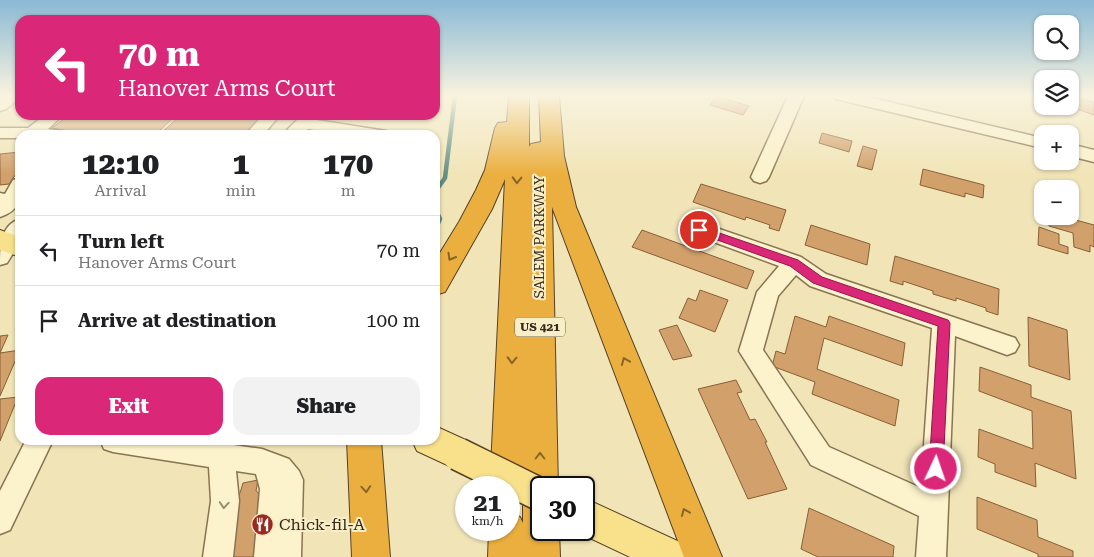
<!DOCTYPE html>
<html lang="en">
<head>
<meta charset="utf-8">
<style>
	:root { --surface:#fff; --page:#f2f2f2; --text:#202124; --muted:#757577; --line:#e0e0e0; --accent:#db2777 }
	body { margin:0; font-family:"Roboto Serif",serif; background:var(--page); color:var(--text); height:100vh; display:flex; flex-direction:column; font-size:19px; white-space:nowrap }
	* { box-sizing:border-box; margin:0 }
	p { font-size:16px; color:var(--muted) }
	.icon { flex:none; width:28px; height:28px; fill:none; stroke:currentColor; stroke-width:2; stroke-linecap:round; stroke-linejoin:round }
	.map { position:relative; flex:1; overflow:hidden }
	.panel { position:absolute; left:15px; top:130px; width:425px; height:315px; display:flex; flex-direction:column; background:var(--surface); border-radius:15px; box-shadow:0 1px 4px #0004 }
	.panel>* { flex:none }
	.guide { position:absolute; left:15px; top:15px; width:425px; height:105px; border-radius:15px; box-shadow:0 1px 4px #0004; background:#db2777; color:#fff; overflow:hidden }
	.controls { position:absolute; left:1034px; top:15px; display:grid; gap:10px }
	.controls a { display:grid; place-items:center; width:45px; height:45px; border-radius:10px; background:var(--surface); box-shadow:0 1px 4px #0004; font-size:25px }
	.speed { position:absolute; left:455px; top:476px; display:flex; gap:10px; font-size:25px; font-weight:700; text-align:center }
	.speed>* { display:grid; place-content:center; width:65px; height:65px; border-radius:50%; background:var(--surface); box-shadow:0 1px 4px #0004; line-height:1 }
	.speed small { font-size:12px; font-weight:400 }
	.speed .limit { border:2px solid #111; border-radius:8px; background:#fff; color:#111 }
	.pin { position:absolute; display:grid; place-items:center; width:42px; height:42px; color:#fff; margin:-21px; border:2px solid #fff; border-radius:50%; box-shadow:0 1px 5px #0007 }
	.me { position:absolute; width:55px; margin:-28px; rotate:3deg; stroke-linejoin:round; filter:drop-shadow(0 0 4px #0008) }
	.turn { display:flex; align-items:center; gap:18px; height:105px; padding:0 20px; font-size:22px }
	.turn .icon { width:65px; height:65px; stroke-width:2.5 }
	.turn b { display:block; font-size:35px; line-height:42px }
	.eta { display:flex; justify-content:space-evenly; align-items:center; height:85px; text-align:center }
	.eta b { font-size:30px; font-weight:800; line-height:35px }
	.button { display:flex; gap:10px; margin-top:auto; padding:10px 20px }
	.button a { flex:1; height:58px; border-radius:15px; background:var(--accent); color:#fff; font-size:20px; font-weight:800; line-height:58px; text-align:center }
	.button a+a { background:var(--page); color:var(--text) }
	ul { padding:0; list-style:none }
	li { display:flex; align-items:center; gap:15px; height:70px; padding:0 20px; border-top:1px solid var(--line) }
	li div { flex:1 }
	li b { display:block; font-size:19px }
	li em { font-style:normal }
	.map>svg:first-child { display:block }
	.lines { fill:none; stroke-linecap:round; stroke-linejoin:round }
	.stream { stroke:#658e87; stroke-width:4.5 }
	.building { fill:#d2a06b; stroke:#885f36 }
	.minor-casing { stroke:#887452; stroke-width:3 }
	.major-casing { stroke:#544128; stroke-width:2 }
	.highway-casing { stroke:#544128; stroke-width:2 }
	.minor { fill:#fcf2cb; fill-rule:evenodd }
	.major { fill:#f9e18b; fill-rule:evenodd }
	.highway { fill:#eaaf3f; fill-rule:evenodd }
	.major-bridge-casing { stroke:#544128; stroke-width:35; stroke-linecap:butt }
	.major-bridge { stroke:#f9e18b; stroke-width:32 }
	.oneway { stroke:#86652a }
	.oneway2 { stroke:#988e72 }
	.route { fill:#db2777; stroke:#8e194d }
	.labels { text-anchor:middle; dominant-baseline:central; stroke-width:4; stroke-linejoin:round; paint-order:stroke }
	.shield { fill:#f8efc8; stroke:#70644e; stroke-width:1 }
	.shield-label { font-size:12px; font-weight:bold; fill:#352919 }
	.street-label { font-size:14px; fill:#352919; stroke:#f8efc8 }
	.near-poi-label { font-size:16px; fill:#352919; stroke:#f8efc8; text-anchor:start }
</style>
</head>
<body>
<div class="map">
<svg width="1094" height="557" viewBox="0 0 1094 557">
	<rect width="100%" height="100%" fill="#f1e5b8"/>
	<g class="lines">
		<g class="stream">
			<path d="M435 192 445 178 455 96"/>
			<path d="M435 208 440 219 435 230"/>
		</g>
	</g>
	<g class="building">
		<path d="M716 96 749 106 743 115 710 105Z"/>
		<path d="M1074 97 1094 102V115L1074 108Z"/>
		<path d="M69 115H176L155 135H89L52 128Z"/>
		<path d="M181 115H265L245 135H159Z"/>
		<path d="M312 129 328 135H305Z"/>
		<path d="M822 133 852 141 849 152 819 143Z"/>
		<path d="M863 146 877 150 872 170 857 166Z"/>
		<path d="M20 152V168L9 184 0 185V154Z"/>
		<path d="M923 169 984 185 983 198 965 193V197L920 185Z"/>
		<path d="M701 184 786 210 779 231 769 228 770 225 746 217 745 220 693 202Z"/>
		<path d="M1049 216H1061L1094 225V247L1090 245V252L1074 247 1073 233 1049 226Z"/>
		<path d="M811 225 870 244 867 265 805 245Z"/>
		<path d="M1039 227 1059 234V244L1068 247V254L1038 245Z"/>
		<path d="M642 230 754 271 747 289 632 247Z"/>
		<path d="M895 256 999 289 998 315 986 311V308L956 298V301L933 294V291L903 281V285L890 281Z"/>
		<path d="M700 290 728 300 715 332 679 318 688 298 696 301Z"/>
		<path d="M795 316 826 327 829 316 905 343 902 366 824 338 817 369 899 400 895 426 812 394 815 382 772 366 776 351 785 354Z"/>
		<path d="M1028 317 1067 330 1070 380 1029 366Z"/>
		<path d="M677 325 692 356 673 360 659 330Z"/>
		<path d="M8 335 0 353 20 350 0 396V336Z"/>
		<path d="M980 367 1031 385V397L1071 411 1076 479 1035 463 1036 487 995 472V464L978 457 979 429 1033 449 1032 411 979 391Z"/>
		<path d="M736 380 742 392 737 393 750 420 755 419 767 442H765L787 489 748 499 698 389Z"/>
		<path d="M18 397 0 441V399Z"/>
		<path d="M258 480 256 491 267 500 264 557H225L232 503 240 493 243 483Z"/>
		<path d="M977 497 1037 520 1038 537 1073 551V557H1038V554L977 529Z"/>
		<path d="M809 508 894 546 893 557H818L801 549Z"/>
	</g>
	<g class="lines">
		<defs>
			<g id="minor">
				<path d="M2 96H20V97L6 109 0 111V98Z"/>
				<path d="M788 96H804L769 177 766 181 760 183 754 181 751 177Z"/>
				<path d="M834 96H864L1042 138V148L836 99Z"/>
				<path d="M45 115H63L48 129 62 131 65 135H20V138H0V128H28Z"/>
				<path d="M263 115H280L263 135H245Z"/>
				<path d="M304 118 380 130 386 131 389 135H347L308 129 301 135H282L298 119Z"/>
				<path d="M1070 144 1094 150V162L1070 156Z"/>
				<path d="M20 178C20 197 22 210 0 217V193L5 194 13 180Z"/>
				<path d="M20 219V242L7 263 0 265C0 248 0 225 20 219Z"/>
				<path d="M699 222 801 257 826 274 1015 338 1019 345 1015 352 1007 355 955 336 946 557H916L919 516 811 465 739 351 757 292 779 266 692 234 689 229 692 224ZM796 275 810 286 932 328 921 488 829 447 763 350 778 296Z"/>
				<path d="M26 440H53L10 530 0 534V491Z"/>
				<path d="M100 440H199L262 449 289 459 299 471 303 480 301 557H254L260 489 256 474 236 471 239 501 233 557H203L211 501 209 467 113 452 104 449Z"/>
			</g>
			<g id="major">
				<path d="M0 230 20 237V257L0 250Z"/>
				<path d="M435 426 470 442 475 454 470 466 458 470 417 451 412 440H435Z"/>
				<path d="M584 498 684 544 690 557H630L573 530H584Z"/>
			</g>
			<g id="highway">
				<path d="M509 96H529V147L531 144 541 142 539 96H559L564 156 576 207 722 557H684L552 207 558 488H541V530H559L560 557H488L489 530H509V512L520 517 523 523V495L520 500 509 505V488H490L505 179 492 209 445 292 435 295V261L459 222 476 190 485 170 495 128 498 123 507 122Z"/>
				<path d="M347 440H381L390 557H352Z"/>
			</g>
		</defs>
		<use href="#minor" class="minor-casing"/>
		<use href="#major" class="major-casing"/>
		<use href="#highway" class="highway-casing"/>
		<use href="#minor" class="minor"/>
		<use href="#major" class="major"/>
		<use href="#highway" class="highway"/>
		<defs>
			<path id="major-bridge" d="M458 454 541 495"/>
		</defs>
		<use href="#major-bridge" class="major-bridge-casing"/>
		<use href="#major-bridge" class="major-bridge"/>
	</g>
	<defs><path id="oneway-chevron" d="M-2-3.5L2.5 0L-2 3.5" fill="none" stroke-width="1.6" stroke-linecap="round" stroke-linejoin="round" transform="scale(1.25)"/></defs>
	<g class="oneway">
		<use href="#oneway-chevron" transform="translate(517 180) rotate(92)"/>
		<use href="#oneway-chevron" transform="translate(451 257) rotate(120)"/>
		<use href="#oneway-chevron" transform="translate(512 360) rotate(92)"/>
		<use href="#oneway-chevron" transform="translate(625 361) rotate(-112)"/>
		<use href="#oneway-chevron" transform="translate(540 456) rotate(-90)"/>
		<use href="#oneway-chevron" transform="translate(366 489) rotate(86)"/>
		<use href="#oneway-chevron" transform="translate(685 512) rotate(-112)"/>
	</g>
	<use class="oneway2" href="#oneway-chevron" transform="translate(224 505) rotate(94)"/>
	<linearGradient id="sky" x2="0" y2="1"><stop stop-color="#8ab9d5"/><stop offset="0.55" stop-color="#f9f3df"/><stop offset="1" stop-color="#f9f3df" stop-opacity="0"/></linearGradient>
	<rect width="1094" height="174" fill="url(#sky)"/>
	<path class="route" d="M699 226 798 260 822 277 948 320 950 323 943 469 941 474 936 476 931 474 929 469 938 326 813 283 790 266 695 232 693 230 695 227Z"/>
	<defs>
		<symbol id="restaurant-disc" viewBox="-11 -11 22 22"><circle r="9.5" fill="#9b291e" stroke="#f8efc8"/><path d="M-5-6h1v4h1v-4h1v4h1v-4h1v5L-1.5 .5V6h-2V.5L-5-1ZM5-6V6H3V1.5H1.5Q1.5-4 5-6Z" fill="#fff"/></symbol>
	</defs>
	<g fill-rule="evenodd">
		<use href="#restaurant-disc" x="250" y="512" width="25" height="25"/>
	</g>
	<g class="labels">
		<rect class="shield" x="515" y="317.5" width="50" height="19" rx="4"/>
		<g class="shield-label">
			<text x="540" y="327">US 421</text>
		</g>
		<g class="street-label">
			<text transform="translate(539 237) rotate(-90)">SALEM PARKWAY</text>
		</g>
		<g class="near-poi-label">
			<text x="279" y="524">Chick-fil-A</text>
		</g>
	</g>
</svg>
<div class="controls">
<a><svg class="icon" aria-label="search" viewBox="0 0 24 24"><circle cx="10" cy="10" r="6"/><path d="M15 15l6 6"/></svg></a>
<a><svg class="icon" aria-label="layers" viewBox="0 0 24 24"><path d="M12 4l9 5-9 5-9-5zM3 14l9 5 9-5"/></svg></a>
<a>+</a>
<a>−</a>
</div>
<div class="speed"><div>21<small>km/h</small></div><div class="limit">30</div></div>
<div class="pin" style="left:699px;top:230px;background:#d93025"><svg class="icon" aria-label="arrive" viewBox="0 0 24 24"><path d="M6 21V4h12l-3 4 3 4H6"/></svg></div>
<svg class="me" style="left:936px;top:469px" viewBox="-20 -20 40 40"><circle r="17" fill="#db2777" stroke="#fff" stroke-width="3"/><path d="M0-11L8 9 0 5-8 9z" fill="#fff"/></svg>
<div class="guide">
<div class="turn"><svg class="icon" aria-label="left" viewBox="0 0 24 24"><path d="M17 20v-9H6M10 6l-5 5 5 5"/></svg><div><b>70 m</b>Hanover Arms Court</div></div>
</div>
<section class="panel">
<div class="eta">
<div><b>12:10</b><p>Arrival</p></div>
<div><b>1</b><p>min</p></div>
<div><b>170</b><p>m</p></div>
</div>
<ul>
<li><svg class="icon" aria-label="left" viewBox="0 0 24 24"><path d="M17 20v-9H6M10 6l-5 5 5 5"/></svg><div><b>Turn left</b><p>Hanover Arms Court</p></div><em>70 m</em></li>
<li><svg class="icon" aria-label="arrive" viewBox="0 0 24 24"><path d="M6 21V4h12l-3 4 3 4H6"/></svg><div><b>Arrive at destination</b></div><em>100 m</em></li>
</ul>
<div class="button"><a>Exit</a><a>Share</a></div>
</section>
</div>
</body>
</html>
